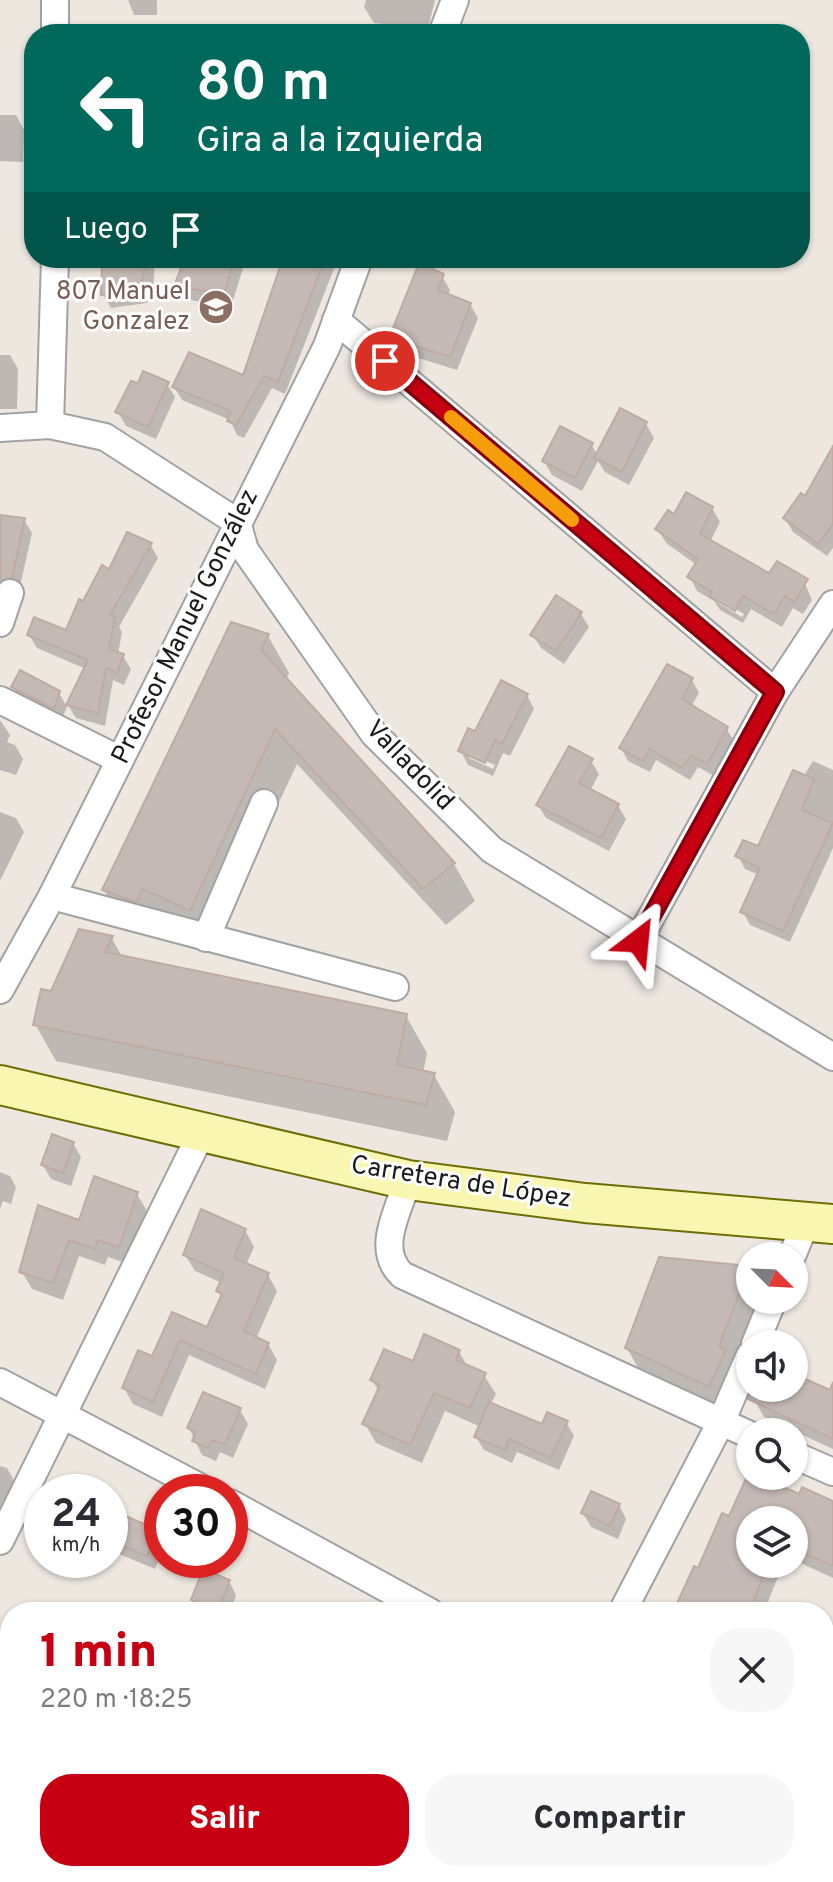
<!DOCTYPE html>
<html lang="es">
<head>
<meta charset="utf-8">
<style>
	:root { --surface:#fff; --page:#f7f7f7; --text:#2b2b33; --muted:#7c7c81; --accent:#c60012 }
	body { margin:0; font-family:Overpass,sans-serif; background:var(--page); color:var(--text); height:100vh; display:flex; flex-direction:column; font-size:30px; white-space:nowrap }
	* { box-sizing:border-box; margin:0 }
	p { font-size:26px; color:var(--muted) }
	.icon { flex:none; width:44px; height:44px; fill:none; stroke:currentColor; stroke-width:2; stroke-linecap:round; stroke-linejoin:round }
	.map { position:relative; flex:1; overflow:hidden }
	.side { position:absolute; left:0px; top:1602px; width:834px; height:280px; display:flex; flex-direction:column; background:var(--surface); border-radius:32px 32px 0 0; box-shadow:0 2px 6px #0004 }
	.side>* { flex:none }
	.hud { position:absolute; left:24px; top:24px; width:786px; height:244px; border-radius:32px; box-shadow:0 2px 6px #0004; background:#00695c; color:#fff; overflow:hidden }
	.needle { width:52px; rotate:114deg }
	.tools { position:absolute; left:736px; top:1242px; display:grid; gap:16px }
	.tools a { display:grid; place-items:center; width:72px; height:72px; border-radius:50%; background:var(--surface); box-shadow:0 2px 6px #0004; font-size:40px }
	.speed { position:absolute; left:24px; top:1474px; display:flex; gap:16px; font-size:40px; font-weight:700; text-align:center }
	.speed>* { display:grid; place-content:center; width:104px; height:104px; border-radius:50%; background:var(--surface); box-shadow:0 2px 6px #0004; line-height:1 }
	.speed small { font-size:20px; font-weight:400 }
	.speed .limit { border:12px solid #d22; background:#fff; color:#111 }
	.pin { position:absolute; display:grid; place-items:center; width:68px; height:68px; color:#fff; margin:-34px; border:4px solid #fff; border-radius:50%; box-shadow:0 2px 8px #0007 }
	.me { position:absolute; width:88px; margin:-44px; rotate:29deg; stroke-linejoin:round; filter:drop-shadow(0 0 6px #0008) }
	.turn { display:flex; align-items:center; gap:28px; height:168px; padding:0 40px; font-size:36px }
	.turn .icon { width:104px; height:104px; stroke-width:2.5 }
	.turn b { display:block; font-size:56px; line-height:68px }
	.then { display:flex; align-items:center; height:76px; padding:0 40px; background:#0003; gap:16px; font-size:30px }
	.round { display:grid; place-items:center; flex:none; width:84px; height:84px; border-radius:32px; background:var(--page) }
	.overview { display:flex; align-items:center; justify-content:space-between; height:136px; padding:0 40px }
	h1 { font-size:48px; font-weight:800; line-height:60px; color:var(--accent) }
	.action { display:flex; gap:16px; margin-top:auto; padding:16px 40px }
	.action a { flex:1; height:92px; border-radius:32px; background:var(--accent); color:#fff; font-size:32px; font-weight:800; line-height:92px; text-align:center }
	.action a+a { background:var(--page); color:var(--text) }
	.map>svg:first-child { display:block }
	.shadow { fill:#0003; fill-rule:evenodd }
	.building { fill:#c4b9b4; stroke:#beaca3; stroke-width:2 }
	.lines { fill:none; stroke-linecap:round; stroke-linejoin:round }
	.street-casing { stroke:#a2a2a2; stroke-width:30 }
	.secondary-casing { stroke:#6d6f04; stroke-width:42 }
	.street { stroke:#fff; stroke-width:26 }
	.secondary { stroke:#f9f6b2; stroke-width:38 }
	.route-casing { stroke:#81000c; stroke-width:20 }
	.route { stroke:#c60012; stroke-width:14 }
	.slow { stroke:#f59e0b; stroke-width:14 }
	.labels { text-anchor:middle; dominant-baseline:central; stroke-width:6; stroke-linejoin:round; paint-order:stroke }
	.education-label { font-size:26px; fill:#785e54; stroke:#fff; text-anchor:end }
	.street-label { font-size:26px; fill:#1b1b1b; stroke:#fff }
</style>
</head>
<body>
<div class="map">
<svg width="833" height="1882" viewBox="0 0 833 1882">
	<rect width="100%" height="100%" fill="#ede7e0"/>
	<g class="shadow">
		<path d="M128 0H157V15H134Z"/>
		<path d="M366 0H435L428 28 374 23 364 7Z"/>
		<path d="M0 115H16L24 130 23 162 0 161Z"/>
		<path d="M104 258H155L153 294 150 293 147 303 111 308 103 295Z"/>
		<path d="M187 258H246L231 307 184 299 176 286Z"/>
		<path d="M285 258H330L335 266 285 394 272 388 244 438 237 435 230 420 182 400 174 387 244 378Z"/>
		<path d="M442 276 450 290 448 296 470 304 478 318 457 370 399 352 391 338Z"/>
		<path d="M0 355H10L18 369 17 409H0Z"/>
		<path d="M167 384 175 397 156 439 126 426 118 412Z"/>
		<path d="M646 424 654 438 629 485 605 472 598 461 582 491 552 475 544 461 591 444 598 456Z"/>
		<path d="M833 473V548L827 556 793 532 785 518Z"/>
		<path d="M712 508 720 522 710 542 770 576 803 579 812 600 803 614 793 608 782 627 751 609 743 623 720 610 714 601 697 591 690 577 697 565 666 543 658 529 675 517ZM716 598 744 614 742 617 716 602Z"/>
		<path d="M0 517 24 520 32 533 19 591 0 592Z"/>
		<path d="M150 544 158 558 119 627 122 632 118 654 123 656 131 669 124 685 113 680 105 726 76 718 68 705 86 669 37 648 29 635 67 632 110 571Z"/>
		<path d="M581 614 589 627 564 664 541 648 533 635Z"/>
		<path d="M268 636 289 673 286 680 454 864 475 901 446 925 297 764 211 947 164 925 158 938 125 927 104 890Z"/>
		<path d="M692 680 699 693 691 707 726 728 734 741 714 776 698 767 690 780 656 760 650 772 628 761 621 748Z"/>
		<path d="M13 687 59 693 67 707 61 721 21 701Z"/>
		<path d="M527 695 534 709 510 756 503 753 493 776 468 765 461 751 476 734ZM469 754 495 765 493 769 469 758Z"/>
		<path d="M0 720 10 735 7 742 15 745 23 759 16 775 0 770Z"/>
		<path d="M591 761 599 774 590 791 618 806 626 819 609 851 546 818 538 805Z"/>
		<path d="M813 761 833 770V848L790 942 750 925 743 912 759 875 745 869 738 856 759 849Z"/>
		<path d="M0 812 16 818 24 832 0 881Z"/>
		<path d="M111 937 123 958 406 1016 427 1053 423 1073 434 1075 455 1112 447 1141 56 1061 35 1024 52 994Z"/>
		<path d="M73 1143 81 1157 71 1186 51 1179 43 1165Z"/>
		<path d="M0 1172 10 1176 16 1187 11 1204 3 1201 0 1209Z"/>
		<path d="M137 1194 147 1211 129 1264 108 1257 105 1265 79 1256 63 1300 32 1289 22 1272 80 1222Z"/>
		<path d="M245 1230 254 1247 246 1265 268 1275 277 1291 256 1339 268 1344 277 1360 265 1389 189 1355 162 1417 133 1404 124 1388 153 1358 173 1314 208 1330 222 1298 218 1291 222 1283 195 1271 185 1255Z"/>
		<path d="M661 1259 750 1268V1300H764L724 1413 642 1375 627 1348Z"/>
		<path d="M459 1352 468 1367 484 1375 496 1394 491 1404 543 1427 566 1422 574 1436 559 1470 517 1452 512 1463 484 1450 476 1437 481 1427 445 1411 422 1463 376 1443 365 1424 379 1392 372 1380Z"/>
		<path d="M794 1376 833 1392V1449L764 1417 755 1401 761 1388H794Z"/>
		<path d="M240 1410 248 1424 233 1458 220 1452 216 1461 202 1455 189 1428Z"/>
		<path d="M0 1466 7 1468 15 1482 0 1513Z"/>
		<path d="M750 1475 800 1496 833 1503V1578L794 1560V1520H750V1564H783L764 1612H679L730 1519Z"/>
		<path d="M619 1505 626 1519 618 1539 591 1527 583 1513Z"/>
		<path d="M157 1531 162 1540V1552L155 1569 119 1554 111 1540Z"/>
		<path d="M229 1581 236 1595 230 1612H201L194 1600Z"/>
		<path d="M824 1631 833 1635V1673L824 1691Z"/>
		<path d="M0 1793 6 1803 0 1816Z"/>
		<path d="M87 1872H180L191 1882H93Z"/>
		<path d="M529 1872H561L556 1882H524Z"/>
		<path d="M757 1873 780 1882H753Z"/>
	</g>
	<g class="building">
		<path d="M147 258 140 290 101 295 102 263Z"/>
		<path d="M185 258H235L224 294 174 286Z"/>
		<path d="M283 258H325L278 382 264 376 236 425 227 421 231 411 172 387 189 352 243 375Z"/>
		<path d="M419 263 444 274 438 290 471 303 450 357 389 338Z"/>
		<path d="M143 371 169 382 148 427 115 412 131 381 138 383Z"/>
		<path d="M620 408 647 422 622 472 594 458Z"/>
		<path d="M560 426 593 443 575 478 542 461Z"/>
		<path d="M833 446V524L818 544 783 518 801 493 805 496Z"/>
		<path d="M686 492 713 507 700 534 769 573 777 561 808 579 795 602 785 596 774 614 743 596 735 611 710 597 712 592 687 577 698 559 655 529 668 510 674 514Z"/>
		<path d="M0 515 25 518 12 578 0 581Z"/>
		<path d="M127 532 152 543 110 615 115 617 109 649 124 654 117 673 106 668 98 713 66 705 88 660 27 635 34 617 66 630 79 599 83 601 102 565 109 569Z"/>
		<path d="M556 595 582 612 556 651 530 635Z"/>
		<path d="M231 622 269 634 261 650 455 863 423 889 275 729 190 911 143 889 136 902 102 890Z"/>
		<path d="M667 664 693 678 682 699 728 727 707 764 691 755 682 768 649 749 643 761 619 748Z"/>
		<path d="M20 670 60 691 54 709 11 687Z"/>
		<path d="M501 680 528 694 502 744 495 740 485 763 458 751 468 728 475 731Z"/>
		<path d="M569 746 593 759 579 783 619 804 601 838 536 805Z"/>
		<path d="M793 770 814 779 802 810 833 823 783 931 740 912 760 868 735 856 743 840 758 846Z"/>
		<path d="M79 929 113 936 105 952 407 1014 397 1065 435 1073 426 1105 33 1025 41 989 51 991Z"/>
		<path d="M52 1134 74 1142 63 1173 41 1165Z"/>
		<path d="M94 1176 138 1192 119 1247 98 1240 95 1249 69 1240 53 1283 19 1272 38 1205 79 1220Z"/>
		<path d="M201 1209 246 1229 234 1258 269 1273 244 1331 269 1343 256 1374 180 1340 153 1402 122 1388 138 1350 152 1356 172 1312 207 1327 222 1294 216 1291 224 1273 183 1255Z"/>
		<path d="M659 1257 750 1266 719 1346 726 1350 709 1387 625 1348Z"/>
		<path d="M424 1334 460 1350 456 1360 486 1373 470 1408 434 1393 410 1445 362 1424 380 1385 370 1380 384 1349 413 1361Z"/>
		<path d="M794 1374 830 1390 833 1382V1439L748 1399 753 1388H794Z"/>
		<path d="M203 1392 241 1408 225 1445 212 1440 208 1448 192 1441 196 1432 187 1428Z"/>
		<path d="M489 1402 542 1424 547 1412 568 1421 551 1458 509 1439 505 1450 474 1437Z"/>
		<path d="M750 1470V1476H760L799 1494 802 1487 833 1501V1566L794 1549V1520H750V1566L764 1572 750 1612H673L694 1566 698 1568 722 1513 729 1516Z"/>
		<path d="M591 1491 620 1504 610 1526 581 1513Z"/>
		<path d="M121 1514 158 1530 147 1556 110 1541Z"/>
		<path d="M203 1569 230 1580 218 1610 191 1600Z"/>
	</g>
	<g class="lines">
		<defs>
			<g id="street">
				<path d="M55 0V34"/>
				<path d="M442 34 455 0"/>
				<path d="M336 320 775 692"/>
				<path d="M50 425 55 258"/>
				<path d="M0 428 50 425 105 437 237 522 245 550 374 734 492 850 833 1057"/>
				<path d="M0 623 10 593"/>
				<path d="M0 700 120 760"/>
				<path d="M52 896 395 987"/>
				<path d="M206 938 264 803"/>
				<path d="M638 941 775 692 833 604"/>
				<path d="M0 990 52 896 327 346 359 258"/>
				<path d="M408 1180C398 1212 375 1249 402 1275L750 1435"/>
				<path d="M792 1256 806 1222"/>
				<path d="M755 1344 773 1300"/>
				<path d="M0 1382 209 1492"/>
				<path d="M794 1455 833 1472"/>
				<path d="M230 1503 430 1612"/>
				<path d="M0 1541 203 1130"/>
				<path d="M622 1612 721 1422 750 1355"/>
				<path d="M0 1773 10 1776"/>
				<path d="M824 1826 833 1831"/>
				<path d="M322 1872 354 1882"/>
				<path d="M493 1882 497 1872"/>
			</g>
			<path id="secondary" d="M0 1085 408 1180 585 1203 833 1224"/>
		</defs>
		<use href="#street" class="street-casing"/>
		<use href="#secondary" class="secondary-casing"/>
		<use href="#street" class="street"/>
		<use href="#secondary" class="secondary"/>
	</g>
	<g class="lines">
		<defs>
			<path id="route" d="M385 361 775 692 638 941"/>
		</defs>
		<use href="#route" class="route-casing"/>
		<use href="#route" class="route"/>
		<path class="slow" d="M451 417 572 520"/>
	</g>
	<defs>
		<symbol id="school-disc" viewBox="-11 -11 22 22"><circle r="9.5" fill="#8d6e63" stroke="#fff"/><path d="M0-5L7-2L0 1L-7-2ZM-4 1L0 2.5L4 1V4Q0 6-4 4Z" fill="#fff"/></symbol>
	</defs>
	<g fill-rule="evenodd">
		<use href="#school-disc" x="196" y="287" width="40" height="40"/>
	</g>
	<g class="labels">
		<g class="education-label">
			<text x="190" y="292">807 Manuel<tspan x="190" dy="30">Gonzalez</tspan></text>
		</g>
		<g class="street-label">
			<text transform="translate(186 627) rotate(-64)">Profesor Manuel González</text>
			<text transform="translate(409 766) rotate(46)">Valladolid</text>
			<text transform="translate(461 1183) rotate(9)">Carretera de López</text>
		</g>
	</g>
</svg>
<div class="tools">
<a><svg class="needle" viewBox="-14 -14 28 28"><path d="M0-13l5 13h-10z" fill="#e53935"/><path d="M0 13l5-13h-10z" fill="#7c7c81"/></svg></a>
<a><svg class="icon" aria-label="sound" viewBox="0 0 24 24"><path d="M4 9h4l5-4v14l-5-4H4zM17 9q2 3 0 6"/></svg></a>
<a><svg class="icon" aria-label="search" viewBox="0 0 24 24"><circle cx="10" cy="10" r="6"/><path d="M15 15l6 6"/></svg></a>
<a><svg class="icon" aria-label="layers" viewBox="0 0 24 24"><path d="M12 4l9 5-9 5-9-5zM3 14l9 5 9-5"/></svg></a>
</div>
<div class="speed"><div>24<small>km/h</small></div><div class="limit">30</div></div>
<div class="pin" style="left:385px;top:361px;background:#d93025"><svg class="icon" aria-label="arrive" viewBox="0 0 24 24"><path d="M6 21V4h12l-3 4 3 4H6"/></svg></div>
<svg class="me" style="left:638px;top:941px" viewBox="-20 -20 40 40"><path d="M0-17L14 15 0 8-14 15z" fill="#c60012" stroke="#fff" stroke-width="4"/></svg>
<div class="hud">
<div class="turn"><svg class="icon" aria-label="left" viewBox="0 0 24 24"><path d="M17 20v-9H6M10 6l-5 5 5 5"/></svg><div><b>80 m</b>Gira a la izquierda</div></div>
<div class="then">Luego<svg class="icon" aria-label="arrive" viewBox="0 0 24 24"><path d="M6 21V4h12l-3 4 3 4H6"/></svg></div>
</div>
<section class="side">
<div class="overview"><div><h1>1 min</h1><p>220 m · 18:25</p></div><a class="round"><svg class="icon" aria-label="close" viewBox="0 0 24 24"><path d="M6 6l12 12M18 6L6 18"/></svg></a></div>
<div class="action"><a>Salir</a><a>Compartir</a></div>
</section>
</div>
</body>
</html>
